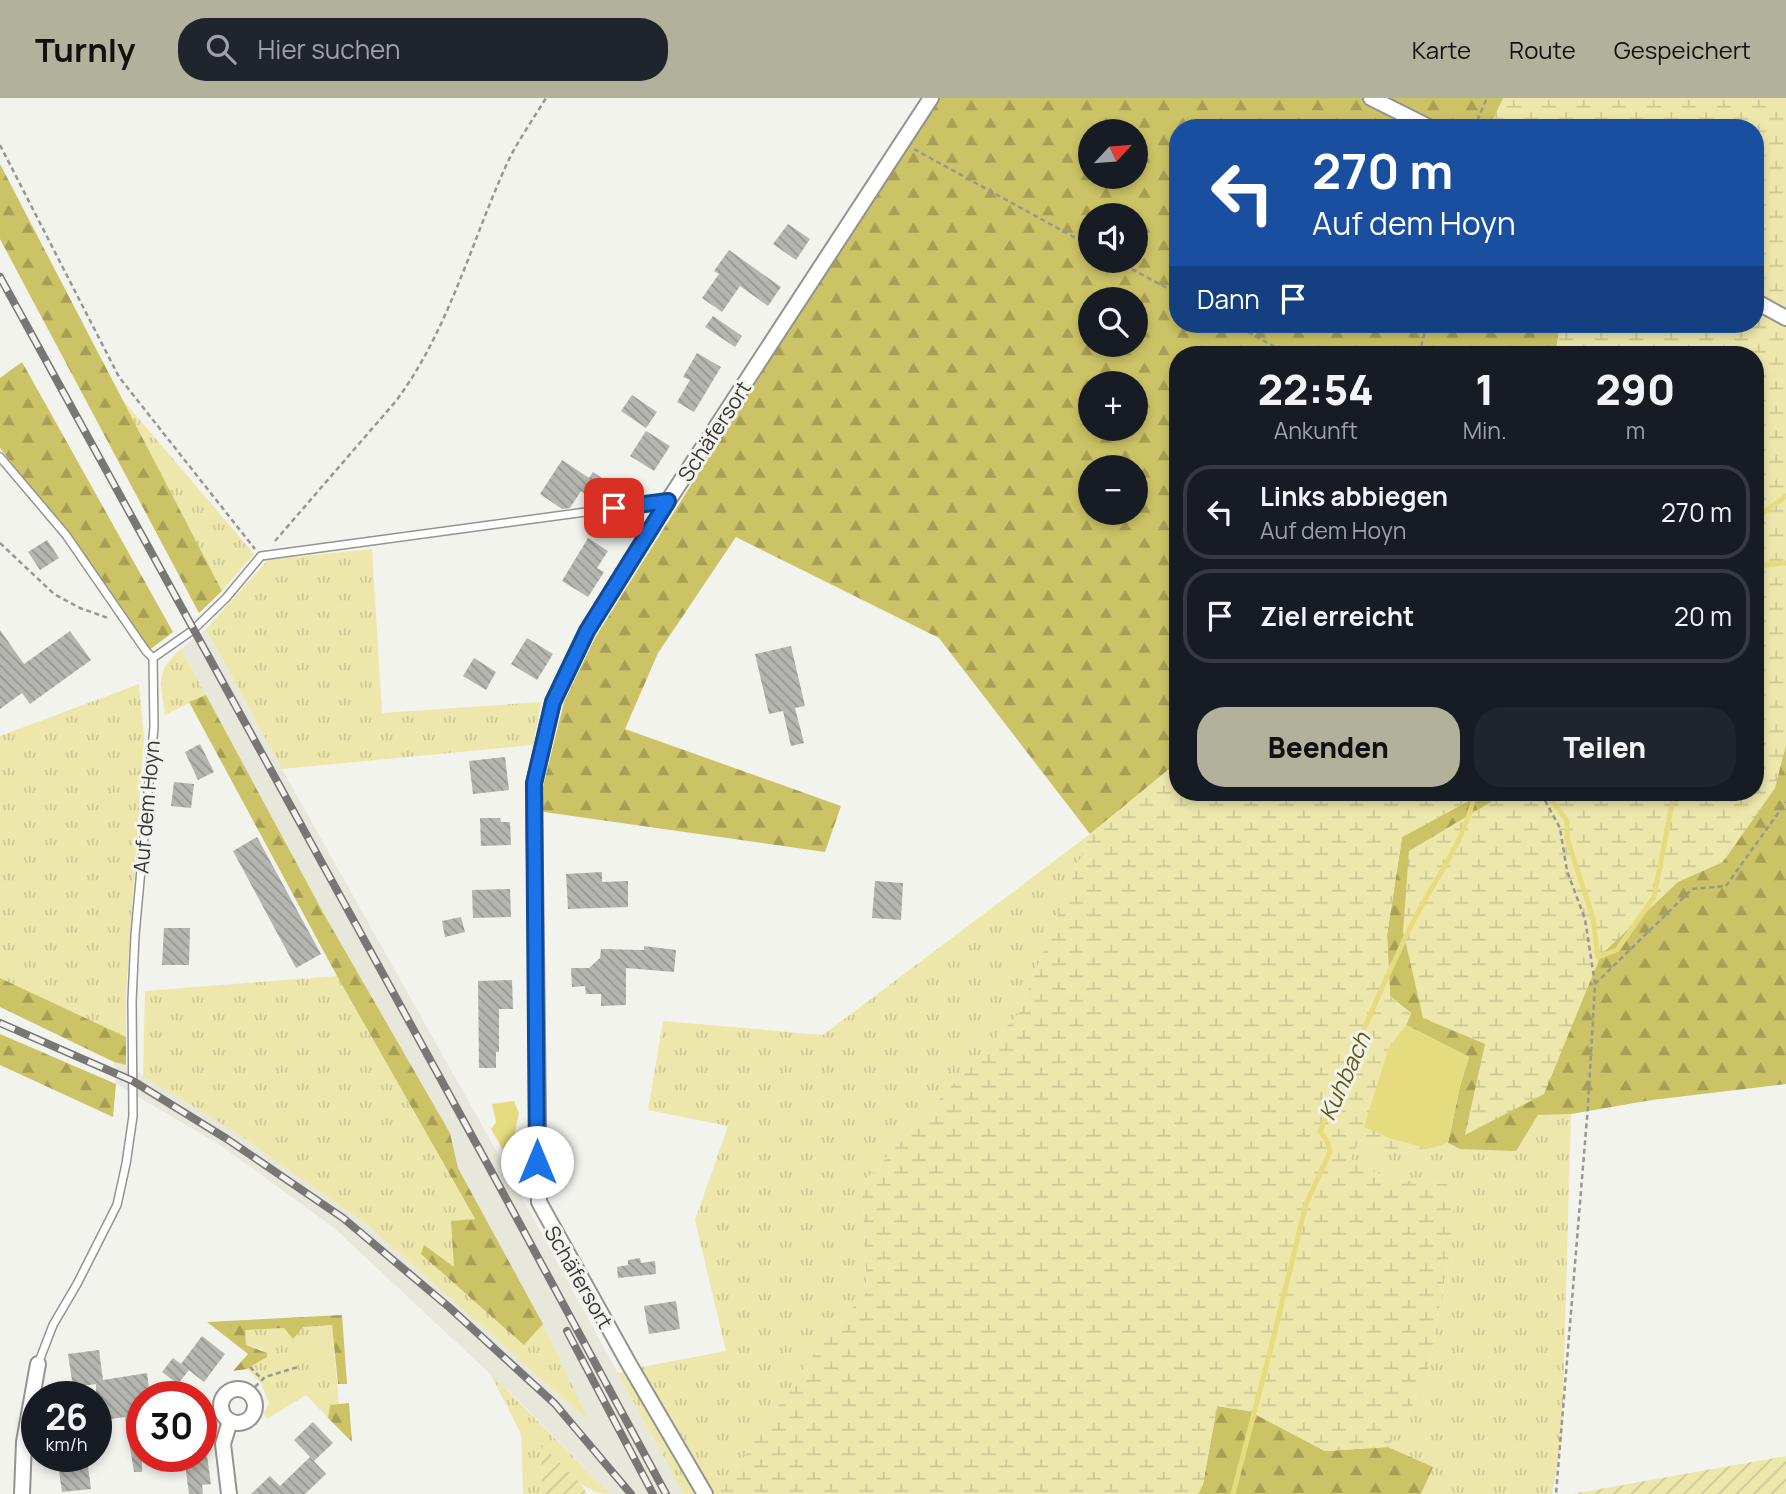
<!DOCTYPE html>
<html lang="de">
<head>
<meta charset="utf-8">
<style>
	:root { --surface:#171b24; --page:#20242c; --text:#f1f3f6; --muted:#9ea1a6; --line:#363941; --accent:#b2b19c }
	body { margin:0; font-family:Manrope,sans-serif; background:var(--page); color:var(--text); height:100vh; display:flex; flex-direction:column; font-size:26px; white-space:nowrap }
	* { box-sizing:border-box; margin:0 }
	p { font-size:23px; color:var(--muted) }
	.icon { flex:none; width:38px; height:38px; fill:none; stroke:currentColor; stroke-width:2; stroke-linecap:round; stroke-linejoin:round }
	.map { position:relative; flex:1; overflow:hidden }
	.sheet { position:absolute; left:1169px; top:248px; width:595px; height:455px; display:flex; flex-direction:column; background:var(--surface); border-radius:28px; box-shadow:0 4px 10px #0003 }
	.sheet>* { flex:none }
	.hud { position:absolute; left:1169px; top:21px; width:595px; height:214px; border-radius:28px; box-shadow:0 4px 10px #0003; background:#1a4fa0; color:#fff; overflow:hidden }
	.needle { width:46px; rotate:64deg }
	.fabs { position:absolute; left:1078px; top:21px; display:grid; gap:14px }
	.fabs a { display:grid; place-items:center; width:70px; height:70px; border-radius:50%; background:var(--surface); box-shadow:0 4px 10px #0003; font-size:35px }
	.speed { position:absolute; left:21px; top:1283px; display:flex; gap:14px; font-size:35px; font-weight:700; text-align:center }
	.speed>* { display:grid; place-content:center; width:91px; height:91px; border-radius:50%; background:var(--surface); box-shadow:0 4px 10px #0003; line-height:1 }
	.speed small { font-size:18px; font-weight:400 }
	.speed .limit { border:10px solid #d22; background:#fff; color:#111 }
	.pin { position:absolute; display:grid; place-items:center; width:60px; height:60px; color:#fff; margin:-30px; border-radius:14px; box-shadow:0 4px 10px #0006 }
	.me { position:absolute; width:77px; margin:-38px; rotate:0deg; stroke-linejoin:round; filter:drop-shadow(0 0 5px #0008) }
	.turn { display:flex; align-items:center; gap:24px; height:147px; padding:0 28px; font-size:32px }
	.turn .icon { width:91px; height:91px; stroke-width:2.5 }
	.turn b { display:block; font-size:49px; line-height:60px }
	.then { display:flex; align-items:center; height:66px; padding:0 28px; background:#0003; gap:14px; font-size:26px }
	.eta { display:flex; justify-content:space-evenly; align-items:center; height:119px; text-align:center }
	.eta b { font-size:42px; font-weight:800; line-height:49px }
	.cta { display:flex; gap:14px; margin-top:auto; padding:14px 28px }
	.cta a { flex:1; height:80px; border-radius:28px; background:var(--accent); color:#111; font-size:28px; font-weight:800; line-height:80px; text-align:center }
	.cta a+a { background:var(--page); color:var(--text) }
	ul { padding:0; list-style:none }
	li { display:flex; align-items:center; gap:21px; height:94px; margin:0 14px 10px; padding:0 14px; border:4px solid var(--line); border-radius:28px }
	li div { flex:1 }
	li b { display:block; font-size:26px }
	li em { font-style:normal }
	header { display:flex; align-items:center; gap:42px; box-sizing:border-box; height:98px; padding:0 35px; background:var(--accent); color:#111 }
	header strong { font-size:33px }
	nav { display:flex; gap:38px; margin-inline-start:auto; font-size:24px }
	.search { width:490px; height:63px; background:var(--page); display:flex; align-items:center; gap:18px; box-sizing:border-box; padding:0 24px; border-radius:28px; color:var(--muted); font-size:26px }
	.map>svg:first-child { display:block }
	.built { fill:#e8e7dc }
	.grass { fill:url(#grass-tufts) }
	.forest { fill:url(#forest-firs); fill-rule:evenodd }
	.wetland { fill:url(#wetland-marsh) }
	.garden { fill:url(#garden-furrows) }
	.pitch { fill:#ede7ac }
	.water { fill:#e6dc7f }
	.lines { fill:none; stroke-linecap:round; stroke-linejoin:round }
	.stream { stroke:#e6dc7f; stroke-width:5 }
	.building { fill:url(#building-back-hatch) }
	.service-casing { stroke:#93938f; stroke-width:10 }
	.minor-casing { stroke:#93938f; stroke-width:18 }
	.path { stroke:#989794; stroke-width:2.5; stroke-dasharray:5 3.5; stroke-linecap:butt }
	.service { stroke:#fff; stroke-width:7 }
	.minor { stroke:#fff; stroke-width:14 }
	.rail-casing { stroke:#787775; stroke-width:8 }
	.rail { stroke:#f3f3ee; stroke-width:5; stroke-dasharray:16; stroke-linecap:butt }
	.route-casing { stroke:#114b97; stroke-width:18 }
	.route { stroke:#1a73e8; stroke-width:12 }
	.labels { text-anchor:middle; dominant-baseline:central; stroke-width:6; stroke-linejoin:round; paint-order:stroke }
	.street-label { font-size:21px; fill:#383736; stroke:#f3f3ee }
	.water-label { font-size:23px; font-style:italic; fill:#615a14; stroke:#f3f3ee }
</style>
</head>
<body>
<header>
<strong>Turnly</strong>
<div class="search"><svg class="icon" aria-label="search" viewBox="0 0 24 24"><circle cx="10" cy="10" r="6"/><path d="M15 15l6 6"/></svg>Hier suchen</div>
<nav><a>Karte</a><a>Route</a><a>Gespeichert</a></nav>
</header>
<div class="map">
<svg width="1786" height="1396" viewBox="0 0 1786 1396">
	<defs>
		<pattern id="grass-tufts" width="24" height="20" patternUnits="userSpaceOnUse" patternTransform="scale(1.75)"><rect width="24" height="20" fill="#ede7ac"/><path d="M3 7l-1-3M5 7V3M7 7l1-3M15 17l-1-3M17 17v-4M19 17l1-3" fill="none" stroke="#ccc795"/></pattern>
		<pattern id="forest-firs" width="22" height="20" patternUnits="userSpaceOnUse" patternTransform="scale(1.75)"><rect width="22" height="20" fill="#ccc366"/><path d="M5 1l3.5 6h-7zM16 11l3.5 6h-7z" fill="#a79f55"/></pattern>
		<pattern id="wetland-marsh" width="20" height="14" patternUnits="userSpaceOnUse" patternTransform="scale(1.75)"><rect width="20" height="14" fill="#ede7ac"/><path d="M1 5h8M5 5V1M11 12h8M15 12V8" fill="none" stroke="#ccc795"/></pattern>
		<pattern id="garden-furrows" width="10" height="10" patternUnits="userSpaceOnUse" patternTransform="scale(1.75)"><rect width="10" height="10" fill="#ede7ac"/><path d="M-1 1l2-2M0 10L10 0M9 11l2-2" fill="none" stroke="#ccc795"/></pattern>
		<pattern id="building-back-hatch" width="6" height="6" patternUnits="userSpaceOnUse" patternTransform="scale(1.75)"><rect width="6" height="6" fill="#b6b6b1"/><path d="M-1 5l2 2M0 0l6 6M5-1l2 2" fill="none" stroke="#959591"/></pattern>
	</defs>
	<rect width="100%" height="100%" fill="#f3f3ee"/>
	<path class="built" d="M206 531 282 671 502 1063 684 1396H610L516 1300 333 1129 220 1047 116 986 114 964 126 967 232 1032 369 1128 588 1321 543 1226 458 1070 450 1035 325 818 181 551Z"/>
	<g class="grass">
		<path d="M121 300 254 456 222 493Z"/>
		<path d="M372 451 382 615 541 604 533 647 282 671 206 531 268 462Z"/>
		<path d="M181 551 206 597 165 617C161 585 154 574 181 551Z"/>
		<path d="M139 586 144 640 126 895V939L0 880V638Z"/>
		<path d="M1090 736 1019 915 862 1086 867 1194 822 1244 719 1396H714L636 1270 726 1253 695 1122 728 1028 648 1012 663 923 823 937Z"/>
		<path d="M337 878 475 1122 524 1247 543 1226 589 1323 369 1128 232 1032 143 978 145 893Z"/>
		<path d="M1571 1016 1562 1341 1552 1396H1421L1433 1369 1388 1349 1426 1284 1448 1163 1447 1086C1411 1084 1381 1082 1350 1061L1360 1042 1399 1055 1429 1051 1448 1045 1460 1051 1537 1017Z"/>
		<path d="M332 1227 339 1306 330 1307 328 1320 306 1297 267 1321 264 1316 269 1305 261 1285 247 1271 263 1262V1252L245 1247V1232Z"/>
		<path d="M627 1273 698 1396H684L618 1275Z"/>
		<path d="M490 1275 610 1396C579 1396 563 1364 541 1347L542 1396H523L521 1336Z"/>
	</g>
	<g class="forest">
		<path d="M934 0H1786V986L1652 1002 1571 1016 1538 1017 1516 1053 1460 1051 1448 1045 1460 988 1469 959 1406 927 1411 915 1390 898 1387 837 1402 739 1483 695H1755V257H1178V664L1090 736 939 540 736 439 658 555 625 631 841 708 825 754 537 713 564 604 595 540ZM1178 30H1755V226H1178ZM1090 33H1136V79H1090ZM1090 117H1136V163H1090ZM1090 201H1136V247H1090ZM1090 285H1136V331H1090ZM1090 369H1136V415H1090Z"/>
		<path d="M0 66 222 493 199 515 0 141Z"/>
		<path d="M22 264 173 534 148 553 45 408 0 350V280Z"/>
		<path d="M206 597 325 818 450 1035 458 1070 543 1226 524 1247 421 1156 424 1147 454 1169 451 1123 475 1121 337 878 189 604Z"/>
		<path d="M0 880 126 939V967L114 964 0 909Z"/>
		<path d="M0 936 116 986 113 1019 0 967Z"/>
		<path d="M342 1217 347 1286H338L332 1227 303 1229 293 1241 284 1230 245 1232 246 1247 267 1255V1259L247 1271 233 1273 248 1256 207 1224Z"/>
		<path d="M349 1305 352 1344 328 1320 330 1307Z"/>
		<path d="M1217 1308 1249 1313 1325 1353 1388 1349 1433 1369 1421 1396H1198L1203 1386Z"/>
	</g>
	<g class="wetland">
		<path d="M1503 0H1786V647L1775 690 1723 764 1678 784 1601 857 1544 996 1465 1037 1485 946 1423 920 1403 833 1409 753 1506 695H1755V257H1555L1560 226H1755V30H1489Z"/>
		<path d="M1178 664V695H1483L1402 739 1387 837 1390 898 1411 916 1406 927 1389 949 1392 1041 1429 1051 1399 1055 1360 1042 1350 1061C1381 1082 1411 1084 1447 1086L1454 1110 1448 1163 1426 1284 1388 1349 1325 1353 1249 1313 1217 1308 1203 1386 1198 1396H719L822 1244 867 1194 862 1086 1019 915 1090 736Z"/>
	</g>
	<g class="garden">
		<path d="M541 1346 581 1386 587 1396H542Z"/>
		<path d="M1786 1358V1396H1572Z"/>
	</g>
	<path class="pitch" d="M332 1235 335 1275 314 1276 311 1236Z"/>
	<g class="water">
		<path d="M1406 927 1469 959 1460 988 1448 1045 1429 1051 1392 1041 1364 1029 1389 949Z"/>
		<path d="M514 1003 519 1015 515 1034 524 1070 521 1075H517L491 1031 496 1024 492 1006Z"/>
	</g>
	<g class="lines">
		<g class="stream">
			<path d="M1755 421 1786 398"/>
			<path d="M1755 468 1786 465"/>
			<path d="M1546 695 1567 723V740L1593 820 1598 859 1617 852 1654 799 1672 706 1684 695"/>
			<path d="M1233 1396 1270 1254 1306 1106 1330 1054 1328 1045 1320 1033C1351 963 1379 892 1413 824 1436 778 1464 746 1475 695"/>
		</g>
	</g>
	<g class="building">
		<path d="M788 126 810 141 796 162 773 146Z"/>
		<path d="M729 152 781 189 768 208 740 188 722 214 702 200 719 176 714 173Z"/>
		<path d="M713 218 742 238 735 249 705 229Z"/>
		<path d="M697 255 721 269 694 314 677 304 690 282 683 279Z"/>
		<path d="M632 297 657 314 646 330 621 313Z"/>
		<path d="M646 333 670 348 654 373 630 358Z"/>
		<path d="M562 362 589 380 593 374 615 389 605 405 600 406 581 393 570 410 562 411 540 396Z"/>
		<path d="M588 440 608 453 597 470 604 474 588 499 562 483Z"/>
		<path d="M47 442 59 460 40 472 28 454Z"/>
		<path d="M0 532 24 566 70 533 91 562 30 606 22 595 0 611Z"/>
		<path d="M527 540 553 556 537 582 511 566Z"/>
		<path d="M791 548 805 608 795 610 804 645 791 648 783 613 769 616 755 556Z"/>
		<path d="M474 560 496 574 486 592 463 578Z"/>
		<path d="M200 646 214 674 198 682 185 654Z"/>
		<path d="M505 659 509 692 473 696 469 663Z"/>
		<path d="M174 684 194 686 191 710 171 708Z"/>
		<path d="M480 720H500L501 724H510L511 747 481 748Z"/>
		<path d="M257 739 321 856 296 870 233 753Z"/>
		<path d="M602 774V784L628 783V809L568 811 566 776Z"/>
		<path d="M875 783 903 785 901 822 872 820Z"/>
		<path d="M510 791 511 819 473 820 472 792Z"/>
		<path d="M461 819 465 834 445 839 442 823Z"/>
		<path d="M164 830H190L189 867H162Z"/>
		<path d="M644 848 676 852 674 874 626 870V907L601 908V896H586L585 888 572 889 571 870H589L600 860 601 851 644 852Z"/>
		<path d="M512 882 513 911H499V954H496V970H479L478 883Z"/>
		<path d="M640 1160 641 1165 655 1163 656 1176 618 1180 617 1169 628 1167V1162Z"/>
		<path d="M676 1203 680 1231 649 1236 644 1208Z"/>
		<path d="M202 1238 225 1256 204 1284 181 1266Z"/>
		<path d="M99 1252 103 1282 147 1275 150 1298H142V1374H134L125 1319 96 1323V1286L73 1289 68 1256Z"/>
		<path d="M173 1260 189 1272 178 1286 162 1274Z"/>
		<path d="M313 1324 333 1345 314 1363 294 1342Z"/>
		<path d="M184 1358H207L211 1386 202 1387 203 1396H189Z"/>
		<path d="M310 1359 326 1376 305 1396H251L270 1378 280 1388Z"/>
		<path d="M87 1361 91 1391 62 1394 58 1365Z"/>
	</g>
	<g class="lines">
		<defs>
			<g id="service">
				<path d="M0 359 66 437 146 553 153 560"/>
				<path d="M153 560 193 532 226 500 261 458 667 403"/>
				<path d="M38 1266 53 1227 77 1186 117 1107 126 1066 133 1018 132 903 135 837 154 629 153 560"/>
			</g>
			<g id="minor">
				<path d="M1371 0 1431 30"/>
				<path d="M1755 203 1786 220"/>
				<circle cx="238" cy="1308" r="17"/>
				<path d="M22 1396 24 1344 38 1266"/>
				<path d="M229 1396 223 1346 230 1323"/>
				<path d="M705 1396 629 1266 539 1104 534 686 553 604 587 533 668 403 931 0"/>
			</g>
		</defs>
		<use href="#service" class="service-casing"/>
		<use href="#minor" class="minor-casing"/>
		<g class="path">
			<path d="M1474 30 1487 0"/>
			<path d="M0 47 119 279 255 451"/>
			<path d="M914 51 1090 148"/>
			<path d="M1117 163 1178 196"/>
			<path d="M1233 226 1290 257"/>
			<path d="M1421 257 1422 243 1428 226"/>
			<path d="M275 443 396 303C448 233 470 148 505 70 516 45 532 23 546 0"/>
			<path d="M0 445 54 496 80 510 108 520"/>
			<path d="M1541 695 1560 730 1567 773 1585 821 1595 886 1588 1008 1556 1396"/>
			<path d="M1595 886 1692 791 1726 788 1786 704"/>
			<path d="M250 1269 263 1282"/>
			<path d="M249 1295 265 1279 298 1269"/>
		</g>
		<use href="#service" class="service"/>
		<use href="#minor" class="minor"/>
		<defs>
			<g id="rail">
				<path d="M0 179 489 1069 666 1396"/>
				<path d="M0 925 133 983 227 1041 343 1120 450 1210 555 1306 631 1396"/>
				<path d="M567 1233 653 1396"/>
			</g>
		</defs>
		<use href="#rail" class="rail-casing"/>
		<use href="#rail" class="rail"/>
	</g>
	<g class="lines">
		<defs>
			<path id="route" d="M537 1064 534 685 553 604 587 533 668 403 614 410"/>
		</defs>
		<use href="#route" class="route-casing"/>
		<use href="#route" class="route"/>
	</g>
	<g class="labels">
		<g class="street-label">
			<text transform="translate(714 333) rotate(-57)">Schäfersort</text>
			<text transform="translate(146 709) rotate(-85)">Auf dem Hoyn</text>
			<text transform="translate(579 1179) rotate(60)">Schäfersort</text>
		</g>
		<g class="water-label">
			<text transform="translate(1344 978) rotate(-66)">Kuhbach</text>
		</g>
	</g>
</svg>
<div class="fabs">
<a><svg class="needle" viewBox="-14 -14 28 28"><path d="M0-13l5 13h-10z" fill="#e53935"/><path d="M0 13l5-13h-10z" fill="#9ea1a6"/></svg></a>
<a><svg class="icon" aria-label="sound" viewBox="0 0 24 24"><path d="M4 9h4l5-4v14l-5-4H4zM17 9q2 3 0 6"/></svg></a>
<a><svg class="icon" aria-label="search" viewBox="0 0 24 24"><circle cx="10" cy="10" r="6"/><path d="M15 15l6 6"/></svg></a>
<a>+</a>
<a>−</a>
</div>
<div class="speed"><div>26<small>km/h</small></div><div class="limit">30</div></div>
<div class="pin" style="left:614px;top:410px;background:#d93025"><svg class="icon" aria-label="arrive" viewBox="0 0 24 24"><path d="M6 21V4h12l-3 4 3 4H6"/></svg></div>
<svg class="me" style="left:537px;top:1064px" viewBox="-20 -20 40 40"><circle r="19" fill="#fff"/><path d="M0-13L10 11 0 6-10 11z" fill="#1a73e8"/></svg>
<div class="hud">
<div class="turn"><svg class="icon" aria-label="left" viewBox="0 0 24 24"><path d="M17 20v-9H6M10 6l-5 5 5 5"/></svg><div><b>270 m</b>Auf dem Hoyn</div></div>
<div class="then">Dann<svg class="icon" aria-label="arrive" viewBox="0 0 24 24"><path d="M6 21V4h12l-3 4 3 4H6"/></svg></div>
</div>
<section class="sheet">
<div class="eta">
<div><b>22:54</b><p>Ankunft</p></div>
<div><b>1</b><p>Min.</p></div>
<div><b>290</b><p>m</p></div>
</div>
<ul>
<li><svg class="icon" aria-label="left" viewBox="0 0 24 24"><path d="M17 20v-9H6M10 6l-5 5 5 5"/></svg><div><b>Links abbiegen</b><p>Auf dem Hoyn</p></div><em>270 m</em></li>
<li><svg class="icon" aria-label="arrive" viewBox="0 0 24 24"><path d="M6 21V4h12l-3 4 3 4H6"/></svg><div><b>Ziel erreicht</b></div><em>20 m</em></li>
</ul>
<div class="cta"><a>Beenden</a><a>Teilen</a></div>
</section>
</div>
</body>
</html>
